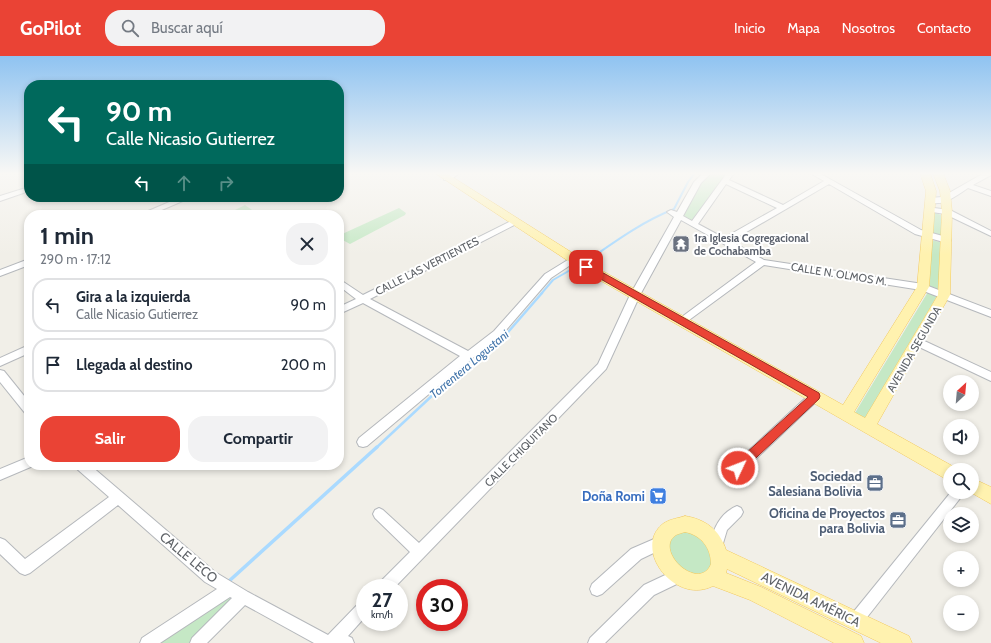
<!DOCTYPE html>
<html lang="es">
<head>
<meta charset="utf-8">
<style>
	:root { --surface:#fff; --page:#f2f2f3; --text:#1f2937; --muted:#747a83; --line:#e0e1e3; --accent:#ea4335 }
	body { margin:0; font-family:Cabin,sans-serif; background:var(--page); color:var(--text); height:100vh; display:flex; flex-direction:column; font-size:15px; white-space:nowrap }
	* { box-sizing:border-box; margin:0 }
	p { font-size:13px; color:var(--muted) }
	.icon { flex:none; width:22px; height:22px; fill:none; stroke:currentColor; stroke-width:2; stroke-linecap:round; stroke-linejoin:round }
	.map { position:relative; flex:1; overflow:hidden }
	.details { position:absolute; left:24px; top:154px; width:320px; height:260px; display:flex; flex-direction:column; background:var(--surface); border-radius:16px; box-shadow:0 2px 6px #0003 }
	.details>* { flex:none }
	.guide { position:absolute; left:24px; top:24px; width:320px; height:122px; border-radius:16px; box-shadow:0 2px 6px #0003; background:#00695c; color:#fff; overflow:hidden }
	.needle { width:26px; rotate:26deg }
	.buttons { position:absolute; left:943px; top:319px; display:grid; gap:8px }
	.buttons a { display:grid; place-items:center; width:36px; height:36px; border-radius:50%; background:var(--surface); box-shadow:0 2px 6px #0003; font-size:20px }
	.speed { position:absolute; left:356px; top:523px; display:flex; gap:8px; font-size:20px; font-weight:700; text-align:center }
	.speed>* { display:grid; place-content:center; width:52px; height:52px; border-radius:50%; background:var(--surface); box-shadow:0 2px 6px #0003; line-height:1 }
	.speed small { font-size:10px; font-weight:400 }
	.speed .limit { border:6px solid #d22; background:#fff; color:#111 }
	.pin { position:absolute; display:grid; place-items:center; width:34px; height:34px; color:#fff; margin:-17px; border-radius:8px; box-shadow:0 2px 6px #0006 }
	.me { position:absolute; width:44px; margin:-22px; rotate:47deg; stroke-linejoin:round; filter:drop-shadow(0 0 3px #0008) }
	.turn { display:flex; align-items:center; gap:14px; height:84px; padding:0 16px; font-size:18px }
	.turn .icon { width:52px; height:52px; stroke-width:2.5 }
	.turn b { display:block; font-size:28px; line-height:34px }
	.lanes { display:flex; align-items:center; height:38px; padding:0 16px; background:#0003; justify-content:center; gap:20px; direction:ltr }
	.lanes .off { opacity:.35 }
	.round { display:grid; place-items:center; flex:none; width:42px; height:42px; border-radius:16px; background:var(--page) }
	.overview { display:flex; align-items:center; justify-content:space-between; height:68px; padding:0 16px }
	h1 { font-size:24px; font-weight:800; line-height:30px }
	.action { display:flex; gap:8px; margin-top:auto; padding:8px 16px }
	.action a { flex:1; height:46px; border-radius:16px; background:var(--accent); color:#fff; font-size:16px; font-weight:800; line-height:46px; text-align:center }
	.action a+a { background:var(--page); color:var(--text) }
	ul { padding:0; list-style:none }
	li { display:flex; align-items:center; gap:12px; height:54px; margin:0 8px 6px; padding:0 8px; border:2px solid var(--line); border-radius:16px }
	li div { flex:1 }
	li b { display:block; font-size:15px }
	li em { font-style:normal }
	header { display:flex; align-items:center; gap:24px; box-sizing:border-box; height:56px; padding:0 20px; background:var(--accent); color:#fff }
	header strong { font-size:19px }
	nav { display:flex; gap:22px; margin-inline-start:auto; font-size:14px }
	.search { width:280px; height:36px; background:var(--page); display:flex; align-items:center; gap:10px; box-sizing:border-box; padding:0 14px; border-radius:16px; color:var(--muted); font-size:15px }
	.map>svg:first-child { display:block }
	.green { fill:#c5e8c5 }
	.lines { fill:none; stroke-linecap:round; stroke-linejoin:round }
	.stream-far2 { stroke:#aadaff; stroke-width:2 }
	.stream-far1 { stroke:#aadaff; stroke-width:2.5 }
	.stream { stroke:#aadaff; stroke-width:3.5 }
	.minor-casing { stroke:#b5b8bc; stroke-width:2 }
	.major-casing { stroke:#f2c960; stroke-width:1 }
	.minor { fill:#fff; fill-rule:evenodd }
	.major { fill:#fff2af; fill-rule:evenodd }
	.route { fill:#ea4335; stroke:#982c22 }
	.labels { text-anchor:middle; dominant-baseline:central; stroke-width:4; stroke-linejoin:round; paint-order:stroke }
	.worship-label { font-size:11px; font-weight:bold; fill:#5b616d; stroke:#fff; text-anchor:start }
	.street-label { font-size:11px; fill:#5f6368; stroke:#fff }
	.water-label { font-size:12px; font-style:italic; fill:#4174aa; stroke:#fff }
	.near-service-label { font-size:13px; font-weight:bold; fill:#4e5e75; stroke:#fff; text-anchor:end }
	.near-shop-label { font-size:13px; font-weight:bold; fill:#366cbe; stroke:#fff; text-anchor:end }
	.near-street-label { font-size:13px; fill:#5f6368; stroke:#fff }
</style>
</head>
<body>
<header>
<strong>GoPilot</strong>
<div class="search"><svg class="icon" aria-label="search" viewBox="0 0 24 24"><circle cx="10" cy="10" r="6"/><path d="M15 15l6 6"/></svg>Buscar aquí</div>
<nav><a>Inicio</a><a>Mapa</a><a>Nosotros</a><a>Contacto</a></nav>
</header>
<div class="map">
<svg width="991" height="587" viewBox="0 0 991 587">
	<rect width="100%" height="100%" fill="#f1efe8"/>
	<g class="green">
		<path d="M710 117H726L694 164 691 165 683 161 699 128 707 122V120Z"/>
		<path d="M245 149 259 159H225Z"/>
		<path d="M399 152 406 157 405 159 350 188 339 182 340 179Z"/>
		<path d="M933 156 941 159V180L932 178Z"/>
		<path d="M931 184 940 186 939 233 929 230Z"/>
		<path d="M928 236 937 240 865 362 855 357Z"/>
		<path d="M677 474 698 477 714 502C712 506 711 511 708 514 698 526 681 511 671 506L667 483Z"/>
		<path d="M229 539 232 545 191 587H158Z"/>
	</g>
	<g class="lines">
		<g class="stream-far2">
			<path d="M584 207C613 187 641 166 674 153L688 126 695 117"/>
			<path d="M541 238 553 224 579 209"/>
		</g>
		<path class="stream-far1" d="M376 392 465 309 502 283 542 237"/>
		<path class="stream" d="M228 526 377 391"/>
		<defs>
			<g id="minor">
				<path d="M451 117H460L450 124H444V120Z"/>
				<path d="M703 117H711L701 127 683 160 692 165 727 117H734L729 124 783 149 824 125 810 117H819L921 174 950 182 951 184 950 186 947 187 915 178 829 128 731 185 764 204 923 228 991 254V261L921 234 764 209 685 267H679L677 265 679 263 756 206 681 164 640 239 606 313 394 532H377L379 527 410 496 375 462 373 458 375 454 379 452 383 454 419 487 598 308 630 239 674 161 667 156 671 154 677 156 694 126ZM726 128 777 152 724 182 698 168Z"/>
				<path d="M984 117H991V119L973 129 991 135V140L968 132C957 139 939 154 926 144L930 142 942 141Z"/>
				<path d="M29 131V135L0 145V140Z"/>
				<path d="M181 141H192L150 159H139Z"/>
				<path d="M926 151 950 154 991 175V180L945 158 926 155Z"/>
				<path d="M513 164H519L520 166 370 243 468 295 494 275 545 218 571 202 574 201 578 204 551 222 500 281 461 311 367 390 363 391 359 390 357 386 359 382 460 300 363 247 339 258V251L356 243 339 230V223L363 239Z"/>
				<path d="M29 203V209L0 220V214Z"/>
				<path d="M918 282 991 316V325L915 289 913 286 915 283Z"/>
				<path d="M29 289V297L0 310V302Z"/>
				<path d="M0 314 4 315 29 346V359L25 357 0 326Z"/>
				<path d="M815 336 819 337 820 340 819 343 742 416 738 417 734 416 732 412 734 408 811 337Z"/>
				<path d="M29 401V409L33 410 0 424V413Z"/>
				<path d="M75 409H90L215 516 248 536 328 579 360 546 365 544V561L348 580 352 582 354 587H314L245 549 207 587H190L192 582 232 542 230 541 160 587H140L142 582 217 533 205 526 118 449 30 517 25 519 20 517 0 498V482L5 484 25 503 109 441 77 413Z"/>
				<path d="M951 436H965L861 569 856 571 851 569 849 564 851 559Z"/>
				<path d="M737 450 741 452 743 456 741 460 727 474 721 494 716 496 711 494 709 489C714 472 720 457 737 450Z"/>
				<path d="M661 480 666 481 668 486 666 491 641 503 602 538 597 540 592 538 590 533 592 528 631 493Z"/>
				<path d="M678 513 683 515 685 520 683 525 654 539 605 587H588L590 582 644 529Z"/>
			</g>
			<g id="major">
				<path d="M435 117H446L590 208 843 349 917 231 926 135 920 117H930L936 135 929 231 854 356 865 362 938 239 942 156 940 135 933 117H943L950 135 952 156 950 239 877 368 956 412V414H950V424L944 422 582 214Z"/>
				<path d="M972 422 991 431V448L970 436H972Z"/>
				<path d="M685 460C705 463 720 474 726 494L909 580 912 587H881L727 513 726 517 761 531 861 580 864 587H834L750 544 713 530C674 550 631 491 664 467 670 463 679 462 685 460ZM685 476C701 479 711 492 711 508 699 537 653 494 676 479 678 478 682 477 685 476Z"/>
			</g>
		</defs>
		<use href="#minor" class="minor-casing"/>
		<use href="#major" class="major-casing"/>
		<use href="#minor" class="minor"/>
		<use href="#major" class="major"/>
	</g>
	<linearGradient id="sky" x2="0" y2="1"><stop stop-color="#8fc3f1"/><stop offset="0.59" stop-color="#f9f8f5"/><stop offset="1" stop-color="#f9f8f5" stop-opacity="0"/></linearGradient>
	<rect width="991" height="199" fill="url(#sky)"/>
	<path class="route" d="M583 209H589L819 337 820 340 819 343 742 415 738 416 734 415 733 412 734 408 808 341 583 213Z"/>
	<defs>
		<symbol id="temple-square" viewBox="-11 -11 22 22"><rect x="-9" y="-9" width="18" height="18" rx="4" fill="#6b7280" stroke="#fff"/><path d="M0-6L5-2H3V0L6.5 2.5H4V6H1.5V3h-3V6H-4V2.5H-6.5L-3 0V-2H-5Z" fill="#fff"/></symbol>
		<symbol id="office-square" viewBox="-11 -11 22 22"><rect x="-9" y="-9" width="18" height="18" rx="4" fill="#5c6f8a" stroke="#fff"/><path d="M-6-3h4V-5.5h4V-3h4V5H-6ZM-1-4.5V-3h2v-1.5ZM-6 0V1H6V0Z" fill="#fff"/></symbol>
		<symbol id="supermarket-square" viewBox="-11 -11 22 22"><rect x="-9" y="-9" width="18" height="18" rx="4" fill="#3f7fe0" stroke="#fff"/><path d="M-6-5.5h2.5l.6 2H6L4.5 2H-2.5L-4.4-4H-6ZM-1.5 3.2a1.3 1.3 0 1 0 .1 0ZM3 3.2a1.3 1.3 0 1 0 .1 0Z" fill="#fff"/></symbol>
	</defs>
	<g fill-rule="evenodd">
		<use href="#temple-square" x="671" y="178" width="20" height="20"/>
		<use href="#office-square" x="865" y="417" width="20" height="20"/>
		<use href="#supermarket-square" x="648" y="430" width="20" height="20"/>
		<use href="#office-square" x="888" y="454" width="20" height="20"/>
	</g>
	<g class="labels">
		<g class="worship-label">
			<text x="694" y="182">1ra Iglesia Cogregacional<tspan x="694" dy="13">de Cochabamba</tspan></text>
		</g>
		<g class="street-label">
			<text transform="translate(427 210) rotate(-27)">CALLE LAS VERTIENTES</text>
			<text transform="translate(839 218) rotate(9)">CALLE N. OLMOS M.</text>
			<text transform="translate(914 293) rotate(-60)">AVENIDA SEGUNDA</text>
			<text transform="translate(521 394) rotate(-45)">CALLE CHIQUITANO</text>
		</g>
		<g class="water-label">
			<text transform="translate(469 308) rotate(-40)">Torrentera Logustani</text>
		</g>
		<g class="near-service-label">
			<text x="862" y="420">Sociedad<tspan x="862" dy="15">Salesiana Bolivia</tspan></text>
			<text x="885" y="457">Oficina de Proyectos<tspan x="885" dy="15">para Bolivia</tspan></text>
		</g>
		<g class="near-shop-label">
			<text x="645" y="440">Doña Romi</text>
		</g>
		<g class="near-street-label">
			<text transform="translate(189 501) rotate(40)">CALLE LECO</text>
			<text transform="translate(811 543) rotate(26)">AVENIDA AMÉRICA</text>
		</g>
	</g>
</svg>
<div class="buttons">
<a><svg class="needle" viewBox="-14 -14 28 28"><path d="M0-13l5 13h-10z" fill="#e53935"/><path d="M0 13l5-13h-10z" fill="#747a83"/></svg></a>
<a><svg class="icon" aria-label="sound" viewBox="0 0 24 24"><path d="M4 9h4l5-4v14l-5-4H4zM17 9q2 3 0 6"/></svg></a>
<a><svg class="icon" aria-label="search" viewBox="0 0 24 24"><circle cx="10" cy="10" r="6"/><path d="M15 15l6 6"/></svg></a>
<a><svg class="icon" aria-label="layers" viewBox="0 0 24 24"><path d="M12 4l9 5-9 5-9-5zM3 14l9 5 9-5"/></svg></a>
<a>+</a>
<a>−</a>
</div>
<div class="speed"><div>27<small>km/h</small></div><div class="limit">30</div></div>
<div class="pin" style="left:586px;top:211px;background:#d93025"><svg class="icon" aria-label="arrive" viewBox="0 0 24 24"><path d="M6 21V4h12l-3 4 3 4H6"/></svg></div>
<svg class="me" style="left:738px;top:412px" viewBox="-20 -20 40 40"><circle r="17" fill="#ea4335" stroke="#fff" stroke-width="3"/><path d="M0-11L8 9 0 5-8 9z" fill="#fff"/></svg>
<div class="guide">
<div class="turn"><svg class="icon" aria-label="left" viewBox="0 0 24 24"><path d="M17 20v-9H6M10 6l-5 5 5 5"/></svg><div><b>90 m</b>Calle Nicasio Gutierrez</div></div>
<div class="lanes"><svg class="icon" aria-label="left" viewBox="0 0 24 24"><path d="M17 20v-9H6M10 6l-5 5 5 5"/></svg><svg class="icon off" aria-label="ahead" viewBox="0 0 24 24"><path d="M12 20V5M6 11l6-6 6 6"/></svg><svg class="icon off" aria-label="right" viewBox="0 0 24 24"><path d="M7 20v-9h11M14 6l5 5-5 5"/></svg></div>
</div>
<section class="details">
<div class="overview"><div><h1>1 min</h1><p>290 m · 17:12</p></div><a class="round"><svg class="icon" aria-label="close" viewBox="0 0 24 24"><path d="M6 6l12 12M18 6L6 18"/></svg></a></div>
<ul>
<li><svg class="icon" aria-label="left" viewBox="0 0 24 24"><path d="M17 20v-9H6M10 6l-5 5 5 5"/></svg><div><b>Gira a la izquierda</b><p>Calle Nicasio Gutierrez</p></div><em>90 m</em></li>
<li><svg class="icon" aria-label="arrive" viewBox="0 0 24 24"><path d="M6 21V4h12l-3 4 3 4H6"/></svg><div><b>Llegada al destino</b></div><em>200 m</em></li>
</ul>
<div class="action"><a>Salir</a><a>Compartir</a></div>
</section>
</div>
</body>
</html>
